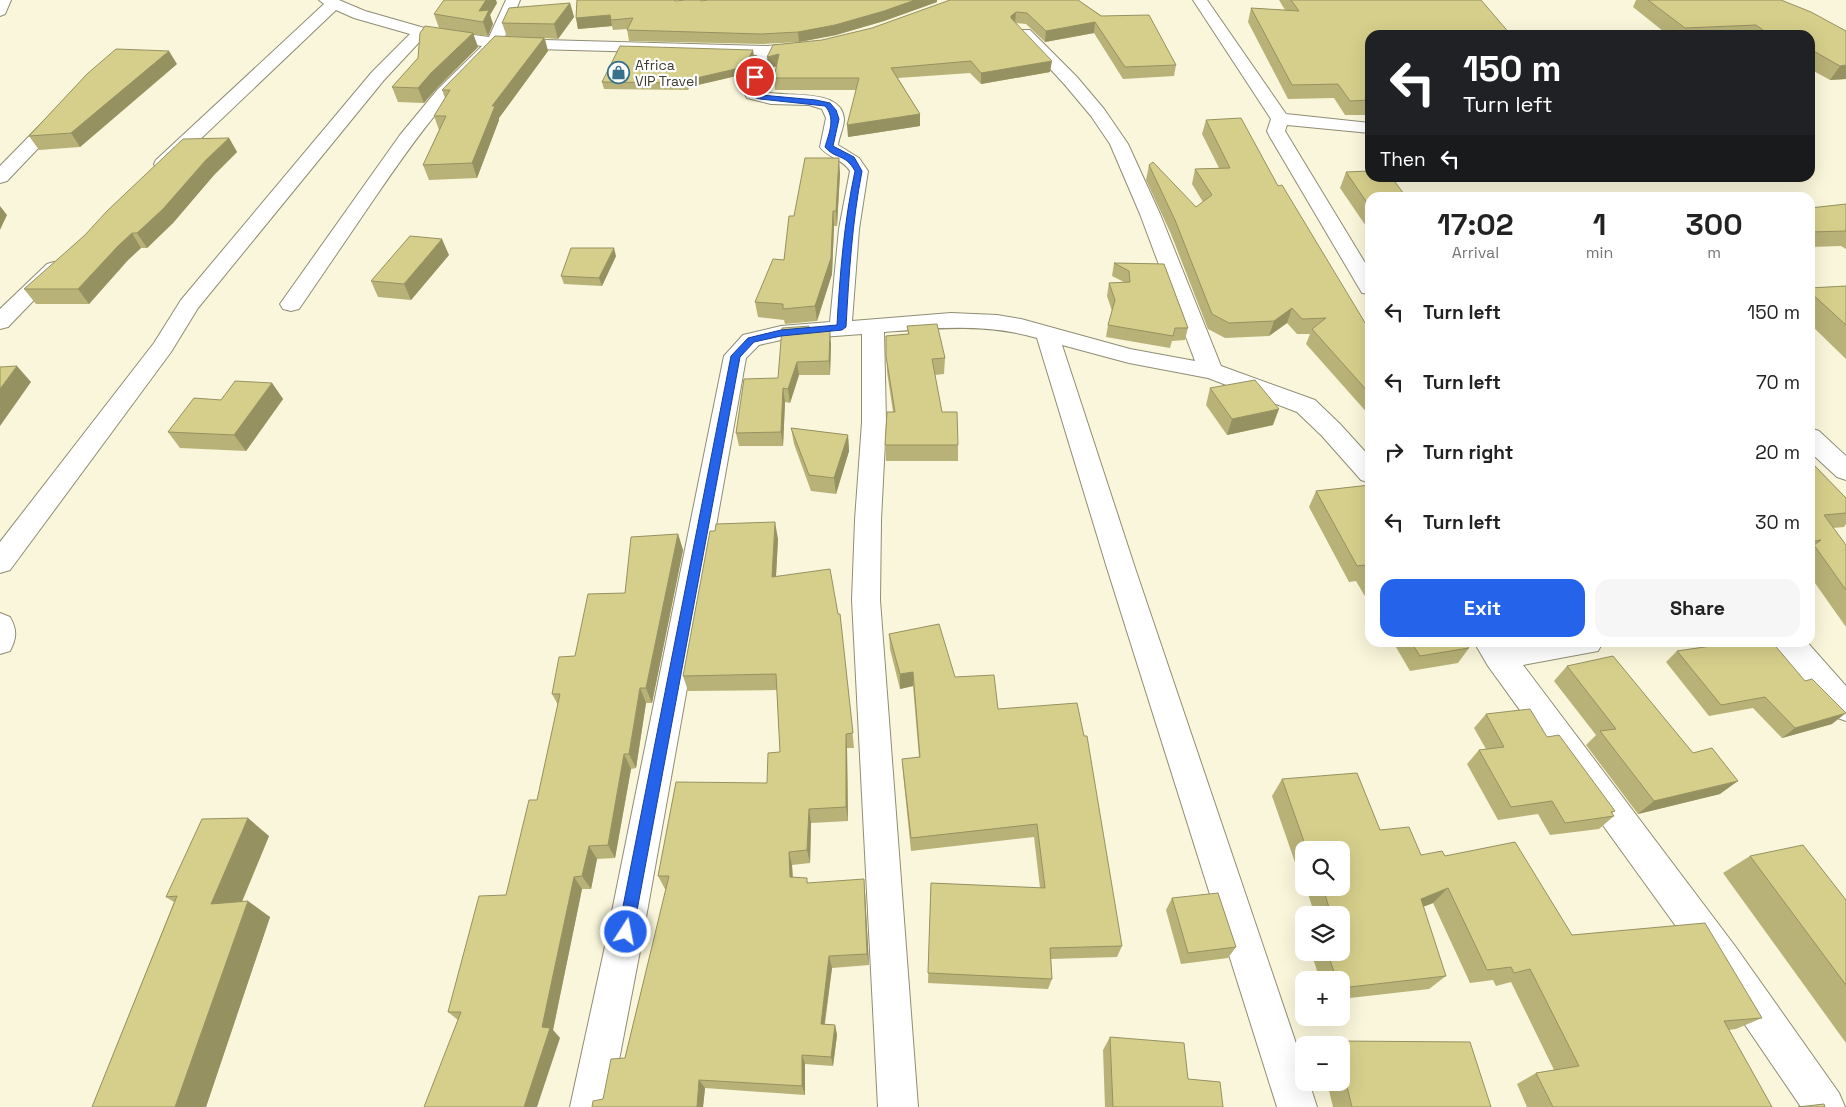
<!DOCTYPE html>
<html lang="en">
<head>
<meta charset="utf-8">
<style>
	:root { --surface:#fff; --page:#f6f6f6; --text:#222; --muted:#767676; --accent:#2563eb }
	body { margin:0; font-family:"Space Grotesk",sans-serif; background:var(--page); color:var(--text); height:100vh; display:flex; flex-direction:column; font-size:19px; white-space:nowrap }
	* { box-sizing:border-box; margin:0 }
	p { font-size:16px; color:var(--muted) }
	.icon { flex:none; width:28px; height:28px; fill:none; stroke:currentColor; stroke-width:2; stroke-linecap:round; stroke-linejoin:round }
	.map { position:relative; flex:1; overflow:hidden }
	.details { position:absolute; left:1365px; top:192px; width:450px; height:455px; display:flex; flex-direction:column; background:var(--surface); border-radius:15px; box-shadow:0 5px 20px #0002 }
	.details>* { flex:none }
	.hud { position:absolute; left:1365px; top:30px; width:450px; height:152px; border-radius:15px; box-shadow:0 5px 20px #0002; background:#202124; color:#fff; overflow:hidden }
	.buttons { position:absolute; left:1295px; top:841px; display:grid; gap:10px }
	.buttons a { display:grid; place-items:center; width:55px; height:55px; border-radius:10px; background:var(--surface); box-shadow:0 5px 20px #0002; font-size:25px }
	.pin { position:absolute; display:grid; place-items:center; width:42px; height:42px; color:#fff; margin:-21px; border:2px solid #fff; border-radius:50%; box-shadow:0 1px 5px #0007 }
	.me { position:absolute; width:55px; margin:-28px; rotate:11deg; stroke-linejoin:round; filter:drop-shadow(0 0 4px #0008) }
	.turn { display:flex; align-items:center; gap:18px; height:105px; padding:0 15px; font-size:22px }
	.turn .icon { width:65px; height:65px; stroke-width:2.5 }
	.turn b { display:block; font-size:35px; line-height:42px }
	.then { display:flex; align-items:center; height:48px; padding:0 15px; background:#0003; gap:10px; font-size:19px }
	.eta { display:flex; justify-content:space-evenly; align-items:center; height:85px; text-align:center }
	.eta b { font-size:30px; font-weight:800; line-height:35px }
	.button { display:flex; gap:10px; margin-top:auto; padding:10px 15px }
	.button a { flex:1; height:58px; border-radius:15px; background:var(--accent); color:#fff; font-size:20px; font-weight:800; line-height:58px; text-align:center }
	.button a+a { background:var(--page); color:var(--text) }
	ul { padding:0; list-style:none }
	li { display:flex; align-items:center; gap:15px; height:70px; padding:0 15px }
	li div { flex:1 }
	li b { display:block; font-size:19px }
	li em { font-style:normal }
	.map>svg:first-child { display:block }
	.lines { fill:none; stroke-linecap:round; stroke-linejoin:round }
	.street-casing { stroke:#8f8d74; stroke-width:2 }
	.street { fill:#fff; fill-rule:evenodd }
	.wall { fill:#b8b278 }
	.shaded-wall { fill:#969161 }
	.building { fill:#d6cf8b; stroke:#969161 }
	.route { fill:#2563eb; stroke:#184099 }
	.labels { text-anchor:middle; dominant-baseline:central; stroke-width:4.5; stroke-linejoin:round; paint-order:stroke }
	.far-poi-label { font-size:14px; fill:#3e3d32; stroke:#fff; text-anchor:start }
</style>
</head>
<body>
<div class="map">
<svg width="1846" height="1107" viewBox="0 0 1846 1107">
	<rect width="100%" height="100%" fill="#f9f6db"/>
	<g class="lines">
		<defs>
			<g id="street">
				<path d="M0 0H11L5 14 0 16Z"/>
				<path d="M319 0H339L365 11 428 29 489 37 506 0H520L504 39 767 46 807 43 813 45 815 48 813 51 773 55C767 67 760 78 761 91 782 99 842 86 844 119 844 128 839 136 838 145L859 158 868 171 859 229 852 321 951 313 997 315 1021 319 1130 349 1195 361 1140 214 1110 144 1091 116 1065 85 1020 36 1017 33 1020 30H1030L1077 77 1104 109 1128 144 1160 214 1221 366 1315 400 1340 424 1370 457V483L1361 480 1322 436 1297 412 1208 378 1129 363 1062 345 1135 568 1304 1067V1082H1309L1317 1107H1277L1107 568 1037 338C986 323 936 328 884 332L886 422 881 520 880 600 918 1107H878L852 600 855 520 862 422V334L781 340 759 345 746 358 640 951 610 1107H570L604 951 724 356 743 335 781 326 830 322 839 229 850 171C843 159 828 158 820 147L826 118 822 109 809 105 771 104 747 98C738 85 750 67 757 55L499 48C449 91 411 145 374 199 349 236 324 272 299 309L291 311 283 309 280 304 400 135 438 89 482 46 424 37 384 80 198 308 171 352 10 570 0 573V542L154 343 181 300 372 72 410 34 354 18 336 10 170 168 163 170 156 168 154 164 156 160 324 4Z"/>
				<path d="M1193 0H1207L1286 114 1370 123V133L1287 125 1285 131 1370 271V294L1362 293 1359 288 1270 137 1267 131 1271 119Z"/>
				<path d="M60 110 66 111 69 115 66 119 7 181 0 183V166L54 111Z"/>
				<path d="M54 262 61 264 64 268 61 272 8 327 0 329V309L47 264Z"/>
				<path d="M1810 428 1819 431 1846 456V480L1837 477 1810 452Z"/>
				<path d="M0 613 10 617C17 630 17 637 10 651L0 654Z"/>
				<path d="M1474 642H1603L1598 651 1523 665 1735 946 1839 1093 1845 1107H1801L1709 972 1488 666Z"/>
				<path d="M1773 642H1807L1846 686V721L1835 717 1778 651Z"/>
			</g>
		</defs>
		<use href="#street" class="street-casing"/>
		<use href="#street" class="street"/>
	</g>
	<g class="wall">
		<path d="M577 0H676V1H701L708 0H937V2L884 21 836 35 799 42 762 44 629 41 627 29 613 30 612 26 578 29 576 18Z"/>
		<path d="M1078 0 1176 65 1174 76 1123 79 1094 33 1045 42 1026 24 1016 23 1050 72 981 84 970 73 898 78 920 114V126L848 137 856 90H775L774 78 776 66 768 68 822 40Z"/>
		<path d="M1279 0H1481L1370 35V115H1345L1334 98 1288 99 1248 22 1251 8 1285 10Z"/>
		<path d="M1636 0H1781L1846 31V79L1830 80 1810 69V35H1668L1633 7Z"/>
		<path d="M497 3 490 15 493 24 488 36 473 34 478 47 437 88 424 103 398 102 392 87 418 58 439 28 434 14Z"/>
		<path d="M570 3 574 17 558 39 545 38 548 51 499 118V120L477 178 429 180 423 165 439 130 434 116 445 98 442 90 507 37 502 23Z"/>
		<path d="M753 50 754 58 745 74 689 87 688 90 604 89 602 82Z"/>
		<path d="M177 64 80 147 39 150 29 136Z"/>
		<path d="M1206 120 1278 186 1370 331V416L1306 344 1310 334H1297L1287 323 1269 336 1225 338 1208 329 1171 234 1146 180 1149 165 1196 207 1203 202 1192 184 1195 169 1219 168 1202 134Z"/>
		<path d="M229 138 237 152 214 175 173 223 147 248H141L128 260 89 304H36L24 289Z"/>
		<path d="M1346 172 1370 198V232L1340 188Z"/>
		<path d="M840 173 837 226H834L832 274 817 321 785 324 784 320 758 317 755 302 784 260 794 216Z"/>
		<path d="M1846 204V249L1841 246 1810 247V208Z"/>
		<path d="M449 255 411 300 378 297 371 281Z"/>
		<path d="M616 256 602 286 564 284 561 276Z"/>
		<path d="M1114 263 1164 264 1188 328 1185 340 1172 341 1170 348 1106 337 1108 325 1112 311 1107 296 1109 283 1124 282 1112 276Z"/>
		<path d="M1846 286V359L1810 324V288Z"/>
		<path d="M907 326 945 358 944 374 935 375 942 412 958 445V461H886L885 445 893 412 887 372 886 336 908 334Z"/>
		<path d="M810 330 831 344 830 375H799L790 403 785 402 783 446H739L736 433 778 378Z"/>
		<path d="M272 383 283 399 246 451 180 448 168 432 221 400Z"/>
		<path d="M1210 388 1273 425 1227 435 1206 405Z"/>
		<path d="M791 428 848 435 849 451 836 494 811 491 794 444Z"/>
		<path d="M1810 461 1846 498V524L1844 527 1833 528 1846 545V627L1810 576Z"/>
		<path d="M1370 485V605L1356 581 1349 582 1309 507 1316 491Z"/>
		<path d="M678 534 683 550 652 703H646L636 768 631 769 615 858 597 859 591 889H582L553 1030 560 1038 458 1020 448 1012 506 895 537 800 558 705 552 694 575 656 625 593Z"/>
		<path d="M778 539 776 577 838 614H840L854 748H847L848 821 811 823 810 863 792 865 793 877 808 883 865 892 869 965 832 968 825 1024 835 1025 837 1035 833 1066 805 1064V1095L705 1088 703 1107H592L603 1099 625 1058 666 889H665L658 876 767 783 780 752 777 690 688 691 683 676Z"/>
		<path d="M889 634 955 677 998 709 1122 946 1117 957 1051 959 1052 979 1048 989 928 983 931 883 1040 888 1034 837 911 851 903 773 902 759 919 757 913 686 900 689 890 649Z"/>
		<path d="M1393 642H1465L1469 648 1458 663 1410 671Z"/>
		<path d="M1722 642H1772L1832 724 1782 738 1753 708 1709 716 1666 662 1677 651 1719 645Z"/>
		<path d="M1567 666 1693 753 1720 794 1638 814 1586 745 1596 735 1554 681Z"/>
		<path d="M1486 714 1547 737 1615 811 1612 813 1614 816 1599 829 1550 835 1538 814 1498 820 1467 764 1479 750 1486 749 1474 728Z"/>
		<path d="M1282 779 1380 830 1421 855 1445 856 1572 935 1762 1018 1736 1029 1729 1030 1772 1107H1527L1517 1084 1536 1073 1554 1070 1511 982 1496 986 1493 980 1470 983 1433 903 1423 907 1446 976 1429 989 1341 999V980H1320L1311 952H1341L1315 915 1306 888H1341V850H1304V879L1301 871H1298L1272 796Z"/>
		<path d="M269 836 242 902 270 917 206 1107H92L174 902 166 897Z"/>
		<path d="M1750 856 1846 900V1043L1723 873Z"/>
		<path d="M1172 898 1236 947 1228 958 1181 964 1166 910Z"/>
		<path d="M1110 1037 1188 1079 1223 1107H1105L1103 1050Z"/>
		<path d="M1336 1041 1491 1107H1333L1327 1082H1341V1045H1331Z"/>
	</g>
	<g class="shaded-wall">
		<path d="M486 0H496L497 3 490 15 493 24 488 36 479 11Z"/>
		<path d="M915 0H937V2L884 21 836 35 799 42 798 32Z"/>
		<path d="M570 3 574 17 558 39 554 24Z"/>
		<path d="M1016 12 1015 23 1011 27V16Z"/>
		<path d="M610 15 612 26 578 29 576 18Z"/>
		<path d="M1095 22 1094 33 1045 42 1046 31Z"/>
		<path d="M473 33 478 47 437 88 424 103 418 88 431 73Z"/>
		<path d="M544 38 548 51 499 118V120L477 178 472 163 492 106Z"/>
		<path d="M753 50 754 58 745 74 689 87 688 90 687 83 688 80Z"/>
		<path d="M169 51 177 64 80 147 71 133 72 131Z"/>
		<path d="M779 54 780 66 768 68 767 57Z"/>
		<path d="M1052 61 1050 72 981 84V73Z"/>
		<path d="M1846 65V79L1830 80 1840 66Z"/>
		<path d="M920 114V126L848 137 847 125Z"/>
		<path d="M229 138 237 152 214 175 173 223 147 248 137 233 205 161Z"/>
		<path d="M839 158 840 173 837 226 836 211Z"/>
		<path d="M0 206 7 215 0 230Z"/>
		<path d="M833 211 834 226 832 274 817 321 815 306Z"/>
		<path d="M132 233 141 248 128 260 89 304 78 289 118 246Z"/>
		<path d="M442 239 449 255 411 300 404 284Z"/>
		<path d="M614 248 616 256 602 286 599 278Z"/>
		<path d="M1292 308 1287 323 1269 336 1274 321Z"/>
		<path d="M830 330 831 344 830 375 829 361Z"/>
		<path d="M797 362 799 375 790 403 788 389Z"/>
		<path d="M17 366 31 382 0 426V389Z"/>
		<path d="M272 383 283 399 246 451 234 435Z"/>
		<path d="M783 388 785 402 783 446 781 432Z"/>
		<path d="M1279 409 1273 425 1227 435 1232 419Z"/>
		<path d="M848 435 849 451 836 494 834 478Z"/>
		<path d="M775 522 778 539 775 593 772 577Z"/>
		<path d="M678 534 683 550 652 703 646 688Z"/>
		<path d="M913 672V686L900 689V674Z"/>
		<path d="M640 688 646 703 636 768 629 754Z"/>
		<path d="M1846 713 1832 724 1782 738 1795 728Z"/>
		<path d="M846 734 847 748 848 821 846 807Z"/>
		<path d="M624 754 631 769 615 858 608 845Z"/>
		<path d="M1738 781 1720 794 1638 814 1654 801Z"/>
		<path d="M809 809 811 823 810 863 807 850Z"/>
		<path d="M248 818 269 836 234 920 211 904Z"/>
		<path d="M589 846 597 859 591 889 582 876Z"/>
		<path d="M789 852 792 865 793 889 790 877Z"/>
		<path d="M574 877 582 889 553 1030 560 1038 537 1107H524Z"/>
		<path d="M864 879 865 892 869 965 867 954Z"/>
		<path d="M1448 888 1433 903 1406 913 1421 899Z"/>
		<path d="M248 901 270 917 206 1107H175Z"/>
		<path d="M829 956 832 968 823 1034 821 1024Z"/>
		<path d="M835 1025 837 1035 833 1066 831 1057Z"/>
		<path d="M802 1055 805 1064V1095L802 1086Z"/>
		<path d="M699 1080 705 1088 703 1107H697Z"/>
	</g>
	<g class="building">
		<path d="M444 0H486L479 11 489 10 483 22 434 14Z"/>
		<path d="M577 0H675V1L686 0H701V1L708 0H915L884 11 835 25 798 32 761 34 627 30 633 18 611 20 610 15 576 18Z"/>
		<path d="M950 0H1078L1101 16 1149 15 1176 65 1125 67 1095 22 1046 31 1027 13 1016 12 1011 16V18L1052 61 981 73 971 61 891 68 920 114 847 125 859 78H774L779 54 767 57 773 45 822 40 872 28Z"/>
		<path d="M1291 0H1481L1511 35H1370V100L1350 101 1338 84 1292 85 1251 8 1299 11Z"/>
		<path d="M1648 0H1781L1811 12 1846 31V65L1840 66 1810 49V35H1784L1779 32 1767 33 1756 25 1685 28Z"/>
		<path d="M570 3 554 24 502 23 509 8Z"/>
		<path d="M425 26 473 33 431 73 418 88 392 87 418 58 420 33Z"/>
		<path d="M495 36 544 38 492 106H495L472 163 423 165 446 116H434L450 90H442Z"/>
		<path d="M620 46 753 50 744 67 688 80 687 83 602 82Z"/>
		<path d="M116 49 169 51 71 133 29 136 87 74Z"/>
		<path d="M1241 118 1278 186 1282 185 1370 331V394L1312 329 1326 318 1302 319 1292 308 1274 321 1229 323 1212 314 1175 220 1149 165 1153 162 1196 207 1212 195 1195 169 1230 168 1206 120Z"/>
		<path d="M229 138 205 161 163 209 137 233H132L118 246 78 289H24L85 235 107 211 183 139Z"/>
		<path d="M805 158H839L836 211H833L831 258 815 306 783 309V304L755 302 773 259 784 260 789 216H794Z"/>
		<path d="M1370 171V178H1392L1407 198H1370V207L1346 172Z"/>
		<path d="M1846 204V231L1810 232V208Z"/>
		<path d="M410 236 442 239 404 284 371 281Z"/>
		<path d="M571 248H614L599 278 561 276Z"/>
		<path d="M1114 263 1164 264 1188 328H1175L1173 336 1108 325 1115 300 1109 283 1130 282 1129 271Z"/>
		<path d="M1846 286V325L1810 292V288Z"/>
		<path d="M937 324 945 358 932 359 942 412H957L958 445H885L887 412H895L886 356V336L909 334 907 326Z"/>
		<path d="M809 326 808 330H830L829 361 797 362 788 389 783 388 781 432 736 433 744 379 778 378 782 328Z"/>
		<path d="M17 366 0 389V367Z"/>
		<path d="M1255 380 1279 409 1232 419 1210 388Z"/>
		<path d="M235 381 272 383 234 435 168 432 194 398 221 400Z"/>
		<path d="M791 428 848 435 834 478 809 475Z"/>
		<path d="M1810 461 1846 498V513L1824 515 1846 545V590L1814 545 1821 540 1810 542Z"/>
		<path d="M1370 485V575L1364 565 1357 566 1316 491Z"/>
		<path d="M775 522 772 577 830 569 838 614H840L853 733 846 734V807L809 809 807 850 789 852 790 877 807 878V883L864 879 867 954 829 956 821 1024 835 1025 831 1057 802 1055V1086L699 1080 697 1107H592L593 1101 603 1099 611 1059 625 1058 669 876H658L676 782 767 783 768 753 780 752 776 674 683 676 710 531H715L716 524Z"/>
		<path d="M678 534 646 688H640L629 754H624L608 845 589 846 582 876 574 877 542 1027 550 1028 524 1107H424L461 1012H448L479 896 506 895 529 800H537L560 694H552L559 657 575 656 588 594 625 593 631 537Z"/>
		<path d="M939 624 955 677 994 675 998 709 1077 703 1084 736H1087L1122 946 1050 948 1052 979 928 973 931 883 1045 888 1037 824 911 838 902 759 920 757 913 672 900 674 889 634Z"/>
		<path d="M1411 642H1465L1469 648 1420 656Z"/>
		<path d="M1724 642H1772L1805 681 1812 679 1846 713 1795 728 1765 697 1721 705 1677 651 1725 644Z"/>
		<path d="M1613 656 1693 753 1712 748 1738 781 1654 801 1600 731 1616 729 1567 666Z"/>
		<path d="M1530 709 1547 737 1559 735 1615 811 1611 812 1614 816 1565 823 1552 801 1511 807 1479 750 1504 747 1486 714Z"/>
		<path d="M1357 773 1380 830 1409 827 1421 855 1442 851 1445 856 1515 842 1572 935 1705 923 1762 1018 1724 1021 1772 1107H1553L1536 1073 1579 1066 1530 969 1514 973 1511 967 1487 970 1448 888 1421 899 1446 976 1341 988V980H1337L1327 952H1341V915H1319L1331 914 1323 888H1341V850H1307L1282 779Z"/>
		<path d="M248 818 211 904 248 901 175 1107H92L177 896 166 897 202 819Z"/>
		<path d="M1803 845 1846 900V985L1750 856Z"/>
		<path d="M1218 893 1236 947 1188 953 1172 898Z"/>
		<path d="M1110 1037 1184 1043 1188 1079 1220 1082 1223 1107H1113Z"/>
		<path d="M1336 1041 1470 1042 1491 1107H1352L1341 1062V1045H1337Z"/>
		<path d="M1824 1104 1825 1107H1798Z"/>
	</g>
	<path class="route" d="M755 75 758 77 755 89 756 93 761 95 816 100 830 103 836 110 839 119 833 146 854 157 862 171C852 223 849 274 846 327L842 330 781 336 754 342 740 357 633 932 631 937 626 939 620 937 618 932 731 356 748 338 781 330 837 325C840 273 844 222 855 171 845 153 836 160 825 147 829 133 836 118 825 106L760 99 750 96 748 89 751 77Z"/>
	<defs>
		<symbol id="shop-ring" viewBox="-11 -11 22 22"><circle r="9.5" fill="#fff" stroke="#37718a" stroke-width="1.5"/><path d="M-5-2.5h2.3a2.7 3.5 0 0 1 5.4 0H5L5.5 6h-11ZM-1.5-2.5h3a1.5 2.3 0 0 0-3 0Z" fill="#37718a"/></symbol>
	</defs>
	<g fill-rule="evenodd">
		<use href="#shop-ring" x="606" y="60" width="25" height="25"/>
	</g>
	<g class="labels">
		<g class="far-poi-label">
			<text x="635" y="65">Africa<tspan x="635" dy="16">VIP Travel</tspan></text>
		</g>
	</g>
</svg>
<div class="buttons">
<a><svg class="icon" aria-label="search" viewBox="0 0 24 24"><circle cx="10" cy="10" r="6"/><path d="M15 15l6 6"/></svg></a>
<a><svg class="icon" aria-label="layers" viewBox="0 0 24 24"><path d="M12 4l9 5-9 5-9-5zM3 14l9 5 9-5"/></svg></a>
<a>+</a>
<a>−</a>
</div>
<div class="pin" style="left:755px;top:77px;background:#d93025"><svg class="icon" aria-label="arrive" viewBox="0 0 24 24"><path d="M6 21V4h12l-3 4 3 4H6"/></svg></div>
<svg class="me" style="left:626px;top:932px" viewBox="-20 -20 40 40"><circle r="17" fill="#2563eb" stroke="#fff" stroke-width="3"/><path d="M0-11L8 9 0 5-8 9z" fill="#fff"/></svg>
<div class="hud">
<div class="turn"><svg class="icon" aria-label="left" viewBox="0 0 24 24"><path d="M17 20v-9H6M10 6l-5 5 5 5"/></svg><div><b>150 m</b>Turn left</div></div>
<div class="then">Then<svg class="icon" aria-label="left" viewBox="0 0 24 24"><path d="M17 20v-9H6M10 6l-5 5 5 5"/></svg></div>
</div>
<section class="details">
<div class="eta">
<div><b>17:02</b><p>Arrival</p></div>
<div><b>1</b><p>min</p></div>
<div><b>300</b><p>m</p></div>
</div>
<ul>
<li><svg class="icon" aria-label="left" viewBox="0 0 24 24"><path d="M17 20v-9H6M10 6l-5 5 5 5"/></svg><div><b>Turn left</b></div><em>150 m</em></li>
<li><svg class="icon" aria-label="left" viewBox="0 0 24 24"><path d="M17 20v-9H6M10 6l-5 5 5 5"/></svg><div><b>Turn left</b></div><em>70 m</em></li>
<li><svg class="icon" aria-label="right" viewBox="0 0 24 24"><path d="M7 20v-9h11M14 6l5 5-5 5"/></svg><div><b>Turn right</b></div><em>20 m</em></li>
<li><svg class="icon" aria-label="left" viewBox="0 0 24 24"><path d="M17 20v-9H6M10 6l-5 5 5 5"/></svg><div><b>Turn left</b></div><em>30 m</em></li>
</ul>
<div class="button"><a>Exit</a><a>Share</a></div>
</section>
</div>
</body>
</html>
